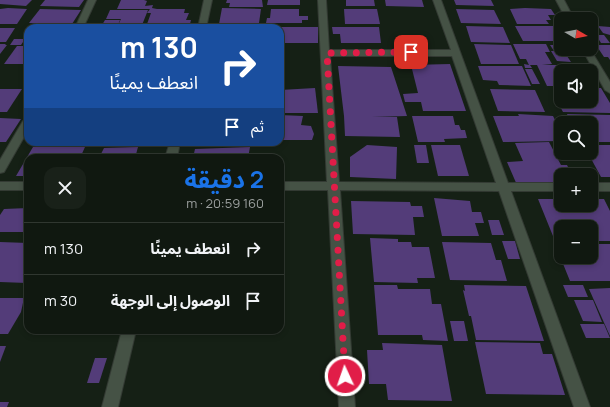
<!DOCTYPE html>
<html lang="ar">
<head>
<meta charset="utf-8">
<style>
	:root { --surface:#101810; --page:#192119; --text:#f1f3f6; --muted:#9ca09f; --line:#303730; --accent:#1a73e8 }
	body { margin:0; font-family:Manrope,"Noto Sans Arabic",sans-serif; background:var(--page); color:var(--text); direction:rtl; height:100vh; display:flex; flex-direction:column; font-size:15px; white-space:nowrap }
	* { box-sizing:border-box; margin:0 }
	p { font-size:13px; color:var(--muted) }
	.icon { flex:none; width:22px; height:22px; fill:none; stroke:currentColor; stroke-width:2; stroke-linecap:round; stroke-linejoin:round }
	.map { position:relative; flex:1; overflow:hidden; direction:ltr }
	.panel { position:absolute; left:24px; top:154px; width:260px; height:180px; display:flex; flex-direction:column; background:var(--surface); border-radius:12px; box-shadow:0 2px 6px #0003,0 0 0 1px var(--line); direction:rtl }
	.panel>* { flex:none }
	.banner { position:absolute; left:24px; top:24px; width:260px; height:122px; border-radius:12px; box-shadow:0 2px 6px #0003,0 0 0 1px var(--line); direction:rtl; background:#1a4fa0; color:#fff; overflow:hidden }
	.needle { width:26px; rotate:99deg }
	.buttons { position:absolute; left:554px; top:12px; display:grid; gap:8px }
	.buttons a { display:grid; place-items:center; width:44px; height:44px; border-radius:8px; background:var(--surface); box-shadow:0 2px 6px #0003,0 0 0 1px var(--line); font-size:20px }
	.pin { position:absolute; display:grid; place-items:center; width:34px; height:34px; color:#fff; margin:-17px; border-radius:8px; box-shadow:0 2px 6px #0006 }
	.me { position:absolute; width:44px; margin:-22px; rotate:357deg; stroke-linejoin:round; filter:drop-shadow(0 0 3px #0008) }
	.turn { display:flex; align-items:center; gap:14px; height:84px; padding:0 20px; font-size:18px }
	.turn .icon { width:52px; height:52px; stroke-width:2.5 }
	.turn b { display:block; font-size:28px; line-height:34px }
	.then { display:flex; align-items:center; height:38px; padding:0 20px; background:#0003; gap:8px; font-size:15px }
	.round { display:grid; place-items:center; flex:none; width:42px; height:42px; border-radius:12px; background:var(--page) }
	.summary { display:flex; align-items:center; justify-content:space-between; height:68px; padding:0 20px }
	h1 { font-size:24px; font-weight:700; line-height:30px; color:var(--accent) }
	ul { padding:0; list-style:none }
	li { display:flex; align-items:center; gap:12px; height:52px; padding:0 20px; border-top:1px solid var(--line) }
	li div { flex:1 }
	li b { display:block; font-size:15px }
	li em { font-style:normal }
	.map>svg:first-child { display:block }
	.building { fill:#533c79 }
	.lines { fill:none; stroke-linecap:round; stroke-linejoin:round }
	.minor-casing { stroke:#333a33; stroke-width:2 }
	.minor { fill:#455245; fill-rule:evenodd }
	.route { stroke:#e11d48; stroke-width:7; stroke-dasharray:0 12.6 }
</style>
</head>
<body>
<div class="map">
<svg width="610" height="407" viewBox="0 0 610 407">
	<rect width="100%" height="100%" fill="#152015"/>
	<g class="building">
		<path d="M0 0H32L26 6 0 4Z"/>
		<path d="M45 0H84L79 7 40 6Z"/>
		<path d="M121 0H144L147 1 145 6 153 5 152 8 157 9H185L184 13H189L186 20H191L190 24H147L151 13H147L150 9H117Z"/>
		<path d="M227 0H262L263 7H229L230 3H226Z"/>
		<path d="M268 0H300V5H267Z"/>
		<path d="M346 0H374L375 6H346Z"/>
		<path d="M385 0H422L424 7 386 6Z"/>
		<path d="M454 0H491L494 6 456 5Z"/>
		<path d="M222 8 261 9 259 23 219 24Z"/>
		<path d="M525 8 551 9 555 15H548L551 20H546L549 24H517L510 9Z"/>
		<path d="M0 9 8 8 27 9 17 24H0Z"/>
		<path d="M40 9 81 10 72 24 29 23Z"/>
		<path d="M271 9H299V16H308V20H302V23H266L267 18H270Z"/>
		<path d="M344 9H377L380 24H345Z"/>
		<path d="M456 9 494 10 501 24 461 23Z"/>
		<path d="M110 10H148L142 25H118L121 19H106Z"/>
		<path d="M105 20H120L118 25H102Z"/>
		<path d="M171 25H179L178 28H148V26Z"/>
		<path d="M224 25H264V28H223Z"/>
		<path d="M466 26 503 27 510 43 471 42Z"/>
		<path d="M515 26H559L561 41H523Z"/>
		<path d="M598 26 610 27V35L603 33Z"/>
		<rect x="280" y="27" width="38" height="16"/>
		<path d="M332 27H379L381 43H341L340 34H333Z"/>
		<path d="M0 28H15L6 42H0Z"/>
		<path d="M596 35H604L610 43H601Z"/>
		<path d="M14 39H25L21 45H10Z"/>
		<path d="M0 44H6L5 45H7L0 54Z"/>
		<path d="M474 44 511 45 519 64H481Z"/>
		<path d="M513 44H546L550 52H545L552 64 542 65H585L588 71H561V86H547L537 65H530L532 68H525L524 64 529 65 526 59H520Z"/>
		<path d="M550 45H561V49H575L576 52H570L567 56 571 62 557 61 551 51H554Z"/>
		<path d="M596 45H610V60L608 57H604Z"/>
		<path d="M17 46H28V64H4Z"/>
		<path d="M450 64 466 111H423L421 102H405L403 94 418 93 411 65Z"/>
		<path d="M338 66 391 67 407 116 372 117H397L400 137 345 136 344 116Z"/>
		<path d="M478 66H522L531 86 499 85 497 81 483 80Z"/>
		<path d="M525 69H532L540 84H532Z"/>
		<path d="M315 88 318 113H280V90Z"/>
		<path d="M591 88H601L610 103V113L563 112 555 97H558L555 90H561V101H591Z"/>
		<path d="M0 89H22L7 112H0Z"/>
		<path d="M490 89 535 90 545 112 498 111Z"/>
		<path d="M518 114 553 116 561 132V141L503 142 493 116H519Z"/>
		<path d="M567 114 610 115V142H591V123H571Z"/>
		<path d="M280 115 303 116 301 125 311 126 314 134 312 140H280Z"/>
		<path d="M412 116H453L455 125H459L461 130H465L467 138 444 139 445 142H418Z"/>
		<path d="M0 118 21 119 6 142H0Z"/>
		<path d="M549 142 561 165H567L572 175H561V183L517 185 507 162 523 161 515 143Z"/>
		<path d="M367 145 397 147 396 179 350 177V157Z"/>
		<path d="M414 145H426L429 163H417Z"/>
		<path d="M431 145H460L469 176H438Z"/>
		<path d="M591 145H610V177H601L588 153H591Z"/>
		<path d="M33 147H85L80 158H28V176H16Z"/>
		<path d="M138 147 135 158H99L104 148Z"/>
		<path d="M250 147 248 158H193L195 149Z"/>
		<path d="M434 198 470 201 472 212H481L484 223H475L479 236H442Z"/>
		<path d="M538 199H561V205H591V199H604L610 211V241H591V227H561V241H555Z"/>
		<path d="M351 201 410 202 411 206H422L424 217H413L415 235 353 234Z"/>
		<path d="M28 208V232H0V215L4 209Z"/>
		<path d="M488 220H499L504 235H492Z"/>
		<path d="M370 238 398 239V242H411L412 247H429L435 278H417L418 283 374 282Z"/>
		<path d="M502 241H515L520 259H508Z"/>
		<path d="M0 242 28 243 27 283 0 282Z"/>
		<path d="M442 242 491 243 496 260H501L507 281 450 280Z"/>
		<path d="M555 244H561V257H591V244H610V281H570Z"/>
		<path d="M374 285H397L398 289H430L432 304H441L448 341 423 340 422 335H378Z"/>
		<path d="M464 285 526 286 544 341 476 340 471 316H469L463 290 465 291Z"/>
		<path d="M563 285H583L588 297H568Z"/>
		<path d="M610 288V336L589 289Z"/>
		<path d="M0 298H24L21 312 8 334H0Z"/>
		<path d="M574 300H593L602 322 583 321Z"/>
		<path d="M450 321H464L468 341H454Z"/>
		<path d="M580 324H604L610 338H586Z"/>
		<path d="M475 342 540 343 543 354H552L565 395 486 394Z"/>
		<path d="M382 343 442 345 452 401 388 400 386 384H369L367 350H383Z"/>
		<path d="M0 346H6L0 362Z"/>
		<path d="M95 358H107L99 383H87Z"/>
		<path d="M0 402H9L7 407H0Z"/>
	</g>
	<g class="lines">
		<defs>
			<g id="minor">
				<path d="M88 0H96L83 28H75Z"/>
				<path d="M204 0H212L206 28H198Z"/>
				<path d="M318 0H326L329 50H451L433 0H441L508 183H561V191H511L590 407H574L499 191 340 190 355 407H339L328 190H280V182H327ZM330 56H452L496 183 339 182Z"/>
				<path d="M556 0H564L574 19H566Z"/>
				<path d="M582 49H590L610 82V93L605 90Z"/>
				<path d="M28 118V130L4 172 0 173V160L23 121Z"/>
				<path d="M170 142H180L177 158H165Z"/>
				<rect x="0" y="182" width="28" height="8"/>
				<rect x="591" y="183" width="19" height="8"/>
				<path d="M122 330H136L118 407H102Z"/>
			</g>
		</defs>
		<use href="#minor" class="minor-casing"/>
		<use href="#minor" class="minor"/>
	</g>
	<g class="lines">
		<path class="route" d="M345 376 327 53 411 52"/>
	</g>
</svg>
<div class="buttons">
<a><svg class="needle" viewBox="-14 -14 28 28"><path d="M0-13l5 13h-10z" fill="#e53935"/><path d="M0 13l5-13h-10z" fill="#9ca09f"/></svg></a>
<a><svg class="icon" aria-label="sound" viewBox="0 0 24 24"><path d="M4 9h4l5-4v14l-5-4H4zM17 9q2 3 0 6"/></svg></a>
<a><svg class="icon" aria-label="search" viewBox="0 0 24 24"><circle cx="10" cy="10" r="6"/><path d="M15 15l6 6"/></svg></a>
<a>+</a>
<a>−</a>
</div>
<div class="pin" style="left:411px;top:52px;background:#d93025"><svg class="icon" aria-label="arrive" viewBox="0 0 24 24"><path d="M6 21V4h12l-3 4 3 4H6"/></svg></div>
<svg class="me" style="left:345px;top:376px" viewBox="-20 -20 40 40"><circle r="17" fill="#e11d48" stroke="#fff" stroke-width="3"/><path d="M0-11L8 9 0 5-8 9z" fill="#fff"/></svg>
<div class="banner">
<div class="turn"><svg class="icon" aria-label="right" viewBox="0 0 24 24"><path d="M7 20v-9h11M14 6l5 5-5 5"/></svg><div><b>130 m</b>انعطف يمينًا</div></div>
<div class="then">ثم<svg class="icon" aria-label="arrive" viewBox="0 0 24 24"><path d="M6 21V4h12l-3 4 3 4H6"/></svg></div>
</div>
<section class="panel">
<div class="summary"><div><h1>2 دقيقة</h1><p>160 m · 20:59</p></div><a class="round"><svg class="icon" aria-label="close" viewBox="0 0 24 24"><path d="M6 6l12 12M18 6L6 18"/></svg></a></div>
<ul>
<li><svg class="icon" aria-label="right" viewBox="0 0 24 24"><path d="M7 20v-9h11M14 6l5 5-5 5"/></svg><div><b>انعطف يمينًا</b></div><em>130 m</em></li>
<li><svg class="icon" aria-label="arrive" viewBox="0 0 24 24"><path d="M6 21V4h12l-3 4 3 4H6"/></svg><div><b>الوصول إلى الوجهة</b></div><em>30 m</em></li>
</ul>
</section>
</div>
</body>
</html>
